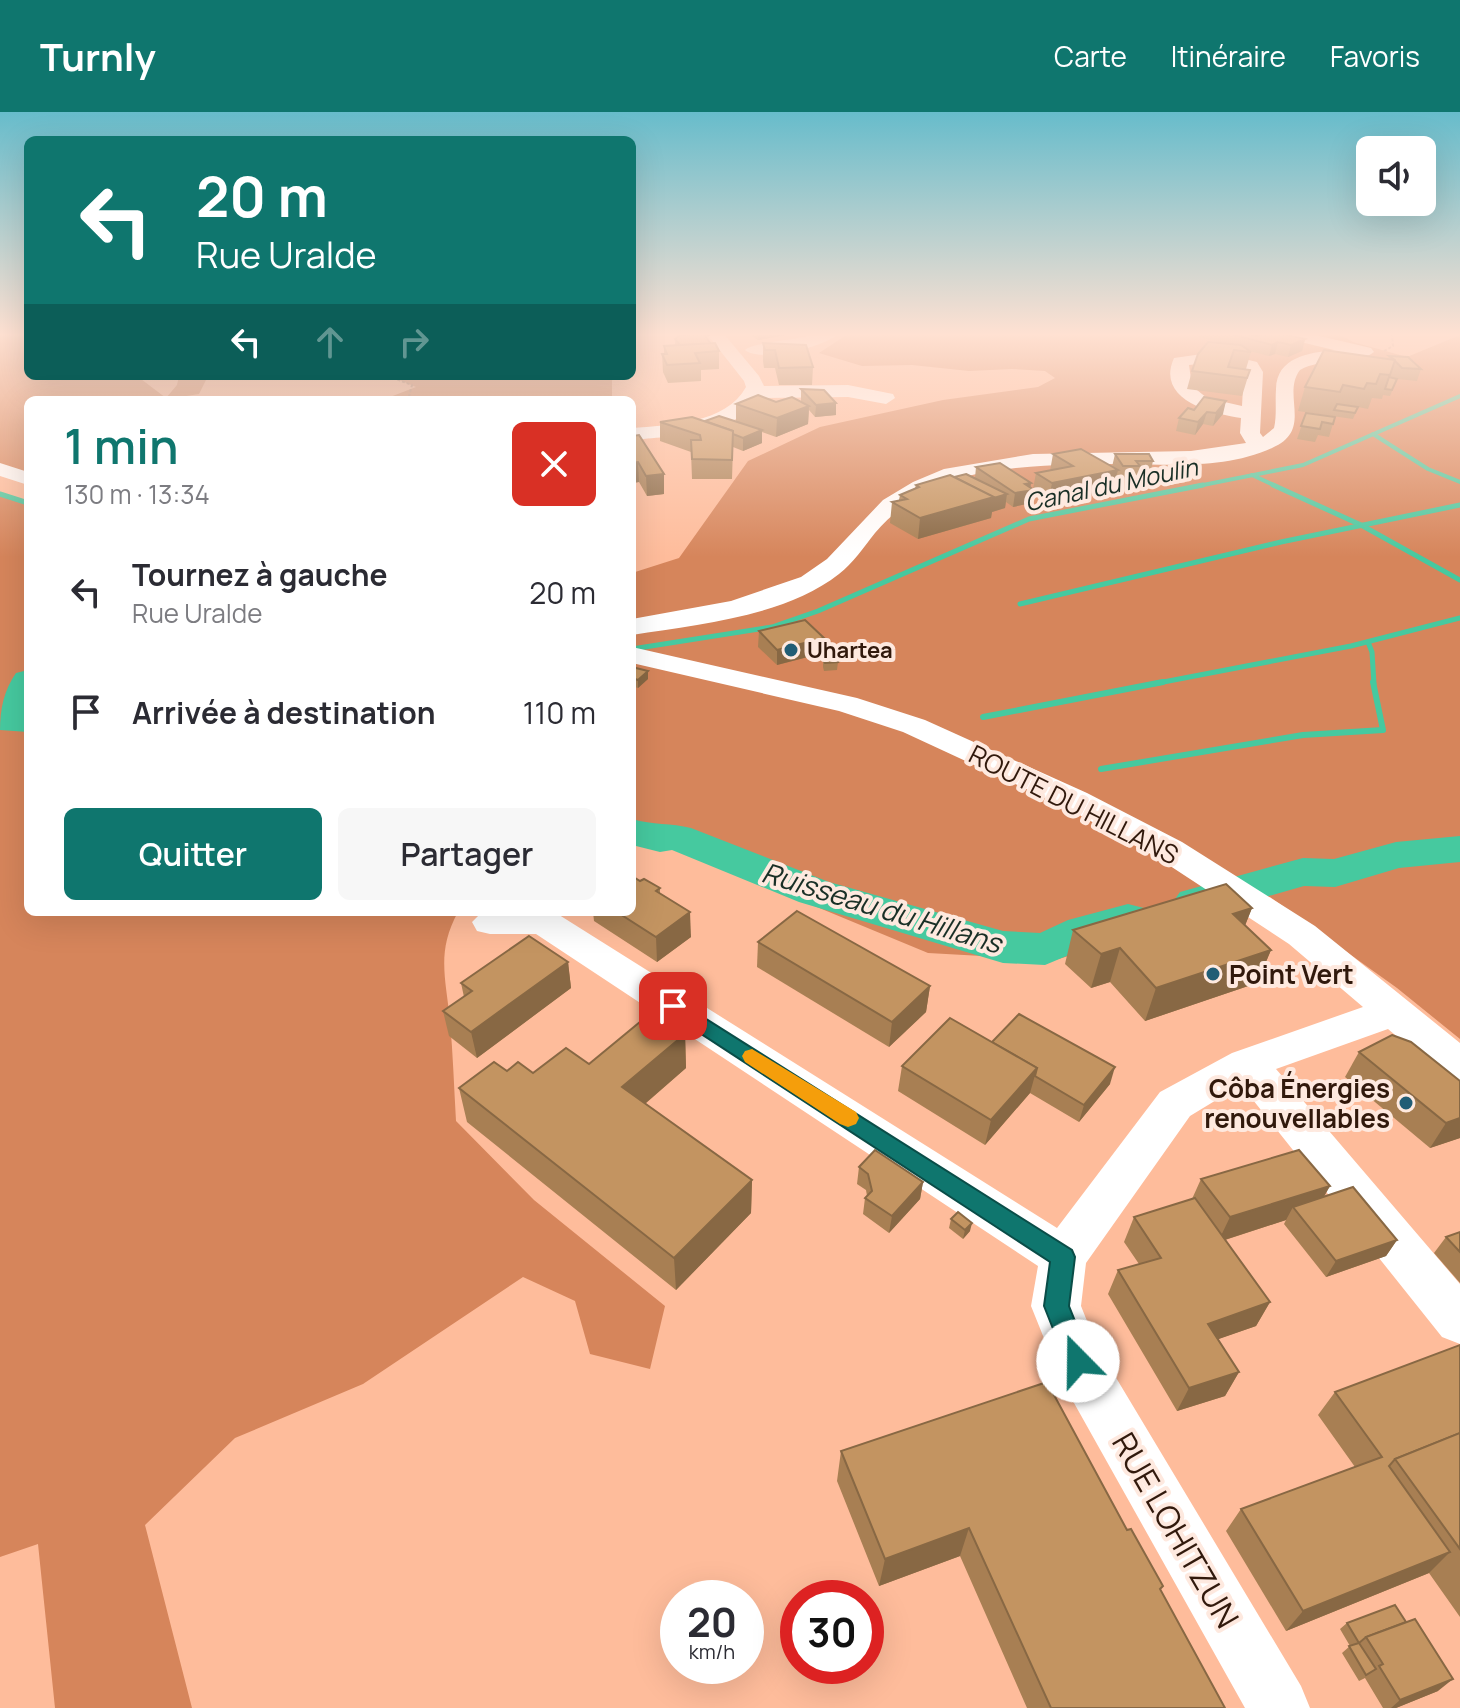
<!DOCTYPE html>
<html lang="fr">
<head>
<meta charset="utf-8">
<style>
	:root { --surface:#fff; --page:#f7f7f7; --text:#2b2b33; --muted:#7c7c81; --accent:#0f766e }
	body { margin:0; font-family:Manrope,sans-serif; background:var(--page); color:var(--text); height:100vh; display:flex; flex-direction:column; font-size:30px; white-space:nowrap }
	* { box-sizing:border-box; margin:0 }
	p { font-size:26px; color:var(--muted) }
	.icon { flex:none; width:44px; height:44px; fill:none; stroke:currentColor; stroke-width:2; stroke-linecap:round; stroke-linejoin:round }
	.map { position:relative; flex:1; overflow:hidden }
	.panel { position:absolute; left:24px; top:284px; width:612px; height:520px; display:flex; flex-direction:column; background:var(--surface); border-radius:12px; box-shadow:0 8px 32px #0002 }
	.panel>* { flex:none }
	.guide { position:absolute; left:24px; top:24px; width:612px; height:244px; border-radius:12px; box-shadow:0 8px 32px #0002; background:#0f766e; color:#fff; overflow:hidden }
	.fabs { position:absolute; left:1356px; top:24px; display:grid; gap:16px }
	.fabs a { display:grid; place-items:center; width:80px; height:80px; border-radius:12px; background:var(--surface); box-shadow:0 8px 32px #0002; font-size:40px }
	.speed { position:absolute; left:660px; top:1468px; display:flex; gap:16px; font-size:40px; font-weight:700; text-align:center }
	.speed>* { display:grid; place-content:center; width:104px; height:104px; border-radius:50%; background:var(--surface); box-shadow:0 8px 32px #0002; line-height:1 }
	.speed small { font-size:20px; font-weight:400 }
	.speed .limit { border:12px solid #d22; background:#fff; color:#111 }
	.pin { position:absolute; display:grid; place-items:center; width:68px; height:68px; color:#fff; margin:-34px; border-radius:16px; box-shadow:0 4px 12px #0006 }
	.me { position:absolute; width:88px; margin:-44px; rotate:338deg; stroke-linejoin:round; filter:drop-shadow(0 0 6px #0008) }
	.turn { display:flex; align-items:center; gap:28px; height:168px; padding:0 40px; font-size:36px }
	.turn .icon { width:104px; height:104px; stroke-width:2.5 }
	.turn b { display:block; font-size:56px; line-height:68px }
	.lanes { display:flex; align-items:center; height:76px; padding:0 40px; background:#0003; justify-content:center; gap:40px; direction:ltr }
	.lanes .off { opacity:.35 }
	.round { display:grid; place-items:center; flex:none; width:84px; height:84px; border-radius:12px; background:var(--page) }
	.head { display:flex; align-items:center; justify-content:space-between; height:136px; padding:0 40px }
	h1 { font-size:48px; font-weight:600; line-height:60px; color:var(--accent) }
	.action { display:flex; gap:16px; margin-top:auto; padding:16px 40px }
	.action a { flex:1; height:92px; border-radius:12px; background:var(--accent); color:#fff; font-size:32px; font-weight:600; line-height:92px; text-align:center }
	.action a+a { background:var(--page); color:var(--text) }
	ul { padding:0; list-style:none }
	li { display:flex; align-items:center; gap:24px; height:120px; padding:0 40px }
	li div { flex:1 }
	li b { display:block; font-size:30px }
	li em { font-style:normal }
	header { display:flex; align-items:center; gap:48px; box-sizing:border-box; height:112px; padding:0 40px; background:var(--accent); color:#fff }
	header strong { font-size:38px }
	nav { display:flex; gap:44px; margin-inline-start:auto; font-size:28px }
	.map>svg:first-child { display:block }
	.green { fill:#d6855b }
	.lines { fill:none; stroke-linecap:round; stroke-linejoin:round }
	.stream-far2 { stroke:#46c99f; stroke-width:4 }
	.stream-far1 { stroke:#46c99f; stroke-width:5 }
	.stream { stroke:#46c99f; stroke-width:6 }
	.river { fill:#46c99f; fill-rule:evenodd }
	.path { stroke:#af7e64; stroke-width:2; stroke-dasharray:3 2; stroke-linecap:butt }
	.minor { fill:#fff; fill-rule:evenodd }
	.wall { fill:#a87f53 }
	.shaded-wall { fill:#886844 }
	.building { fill:#c39461; stroke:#886844; stroke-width:2 }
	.route { fill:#0f766e; stroke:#0a4d48; stroke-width:2 }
	.slow { fill:#f59e0b }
	.poi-dot { fill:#215d75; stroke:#fee9df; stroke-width:3 }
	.labels { text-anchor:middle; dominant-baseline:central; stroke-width:8; stroke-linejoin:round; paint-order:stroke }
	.far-poi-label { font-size:22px; font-weight:bold; fill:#31190c; stroke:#fee9df; text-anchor:start }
	.far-water-label { font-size:24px; font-style:italic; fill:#192f26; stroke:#fee9df }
	.street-label { font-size:26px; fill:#31190c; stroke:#fee9df }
	.poi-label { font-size:26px; font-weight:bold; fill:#31190c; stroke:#fee9df; text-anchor:start }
	.water-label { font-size:28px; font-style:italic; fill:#192f26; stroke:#fee9df }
	.near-street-label { font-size:32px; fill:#31190c; stroke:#fee9df }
</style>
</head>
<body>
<header>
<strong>Turnly</strong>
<nav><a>Carte</a><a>Itinéraire</a><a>Favoris</a></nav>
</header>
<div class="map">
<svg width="1460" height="1596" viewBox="0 0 1460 1596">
	<rect width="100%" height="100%" fill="#febc9b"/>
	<g class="green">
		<path d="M0 222H28V264H137L166 286 177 273 179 264H208L199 282 162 288H28V363L0 362Z"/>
		<path d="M848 222H1339L1353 230 1407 245 1460 223V927L1397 876 1270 785 1055 848 928 841 725 757 661 727 632 726V461L679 446 748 349 820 315 943 288 1038 275 1055 266 1045 259 1012 257 969 259 912 253 862 254 819 241Z"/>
		<path d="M390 264H612V284L591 288H399L390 285 416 275Z"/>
		<path d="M0 384 28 389V800H458C436 840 446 867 450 909 453 942 454 976 456 1009L534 1088 665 1194 650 1257 590 1242 575 1189 523 1165 363 1272 235 1326 145 1413 192 1596H55L38 1432 0 1445Z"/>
	</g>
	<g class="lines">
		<g class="stream-far2">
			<path d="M1373 322 1428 357 1460 370"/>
			<path d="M1252 363 1278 375"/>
			<path d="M1193 375 1303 353 1460 284"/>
		</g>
		<g class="stream-far1">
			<path d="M1273 373 1361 413 1460 468"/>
			<path d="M0 382 28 391"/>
			<path d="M1020 492 1281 430 1460 393"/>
			<path d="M1368 530 1372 540 1374 572"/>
			<path d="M632 537 772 515 818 499 1029 407 1203 373"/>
			<path d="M1153 572 1351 534 1460 506"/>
		</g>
		<g class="stream">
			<path d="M983 605 1163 570"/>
			<path d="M1101 657 1303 623 1383 618 1373 570"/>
		</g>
		<g class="river">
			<path d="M28 558V620L0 618C0 597 4 578 16 561Z"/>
			<path d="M632 707C653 713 671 711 691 716L829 770 1003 819 1040 821 1068 808 1128 792 1144 796 1150 807 1144 818 1100 830 1045 853 1003 851 799 790 672 738 660 740 632 733Z"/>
			<path d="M1460 724V750L1399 756 1335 775 1304 774 1195 805 1180 800 1173 790 1180 780 1303 746 1334 747 1396 730Z"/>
		</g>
		<g class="path">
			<path d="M1384 239 1393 234 1392 222"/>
			<path d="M388 264 412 273 408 288"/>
		</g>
		<g class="minor">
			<path d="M707 222H724L759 264 764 274 848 273 893 282 895 286 886 292 848 285 759 286C736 323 671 324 632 328V316C669 313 726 312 746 275L744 269Z"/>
			<path d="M815 222H838C825 235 760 251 745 238 754 230 798 228 815 222Z"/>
			<path d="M1282 222H1311L1371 236 1374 240C1358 253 1322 245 1300 258 1281 283 1314 318 1272 336 1228 356 1176 353 1129 352 1073 352 1014 352 960 366 927 376 897 395 875 421 864 435 853 451 839 462 784 505 699 512 632 523V507L731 489 801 465 827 447 883 388 913 370 944 357 1033 342 1191 339 1246 331 1240 321 1241 306C1212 302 1155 288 1174 246L1216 240 1257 250 1263 260 1260 321 1263 325 1274 316C1277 303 1275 290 1276 277 1277 245 1308 241 1334 238L1284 226ZM1216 250 1244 257 1242 294 1207 286 1192 274 1189 253Z"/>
			<path d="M0 351 28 360V373L0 364Z"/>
			<path d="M632 535 857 586 925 608 1087 681 1182 730 1315 814 1460 931V970L1445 965 1388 917 1276 957 1460 1172V1232L1442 1225 1241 973 1190 1004 1086 1151 1081 1194 1097 1234 1301 1574 1310 1596H1245L1060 1266 1031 1194 1038 1154 536 822H490L477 819 472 810 482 800 556 801 1057 1116 1160 980 1232 941 1363 895 1289 832 1158 746 1065 695 903 620 839 599 632 551Z"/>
		</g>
	</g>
	<g class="wall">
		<path d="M748 222H787V223L758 228Z"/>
		<path d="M1199 222H1249L1257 224 1305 227 1302 239 1288 245 1275 242 1269 244 1249 239 1251 240 1246 257 1250 258 1242 284 1187 277 1192 259 1221 231 1199 225Z"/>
		<path d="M675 227 711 231 719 239V257L701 258V269L668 271 663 260 662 242H664V234H675Z"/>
		<path d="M763 231 813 255 812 273H779L775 256H764L763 249Z"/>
		<path d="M1389 244 1421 257 1417 269 1397 267 1390 284 1383 283 1382 287 1372 286 1368 297 1358 295 1353 307 1298 299 1305 275 1388 247Z"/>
		<path d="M801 277 836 303 815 305 809 298 808 312 776 325 762 320V331L743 339 733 335 732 367H692L691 340 660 329V310H736V292L801 289Z"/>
		<path d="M1188 296 1223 302 1213 314 1203 312 1195 323 1176 319 1179 306Z"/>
		<path d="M1306 301 1335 305 1329 325 1318 323 1315 330 1297 327Z"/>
		<path d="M632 324 664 382 647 384 639 370 632 371Z"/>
		<path d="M1053 342 1112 355 1115 342 1153 349 1150 362H1138L1137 368H1120L1119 372H1115L1114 378 1048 391 1033 382 1031 391 1013 395 1006 390 1005 396 992 400 991 406 918 427 890 411 892 390 899 388 900 383 915 376 916 373 954 365 975 366 976 355 1031 371 1030 375 1033 377 1036 361 1050 359Z"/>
		<path d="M759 519 823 541 777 553 758 535Z"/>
		<path d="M823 547 838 550 837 558 824 559 823 555Z"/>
		<path d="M632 555 648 567 638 576 632 574Z"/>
		<path d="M660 776V781L691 825 657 850 594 809 593 800H632Z"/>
		<path d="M1252 796 1245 813 1271 838 1257 871 1145 909 1110 870 1091 876 1065 852 1073 818Z"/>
		<path d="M758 830 930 874 926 900 889 935 757 855Z"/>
		<path d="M568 850 571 876 477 946 449 924 443 899 464 885 461 871Z"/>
		<path d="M685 922 686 956 645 992 752 1068 751 1101 676 1178 467 1010 459 976 507 959 533 961 589 952Z"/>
		<path d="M992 930 1110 972 1079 1010 1030 981 985 1033 898 979 902 954Z"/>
		<path d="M1359 940 1460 969V1026L1430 1036 1345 965Z"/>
		<path d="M859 1055 923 1070 920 1087 889 1121 863 1102 865 1086 867 1084 866 1078 857 1072Z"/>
		<path d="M1201 1067 1330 1074 1323 1085 1397 1128 1386 1144 1326 1165 1284 1112 1286 1108 1225 1128 1270 1190 1256 1214 1218 1227 1239 1260 1225 1284 1177 1299 1108 1182 1118 1158 1139 1152 1124 1130 1134 1105 1192 1087Z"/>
		<path d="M951 1107 970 1119 963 1127 949 1116Z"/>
		<path d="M1460 1120V1171L1434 1141 1446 1125Z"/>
		<path d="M1460 1233V1505L1429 1461 1286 1519 1226 1419 1241 1397 1355 1355 1318 1303 1335 1280Z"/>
		<path d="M841 1339 1160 1478 1225 1596H1027L960 1444 879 1474 837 1369Z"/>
		<path d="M1347 1511 1438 1579 1396 1596H1383L1365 1566 1359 1569 1342 1541 1350 1534 1340 1517Z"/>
	</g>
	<g class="shaded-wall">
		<path d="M758 222H787V223L758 228Z"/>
		<path d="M1305 227 1302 239 1288 245 1291 233Z"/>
		<path d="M1278 230 1275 242 1269 244 1272 233Z"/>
		<path d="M1226 289 1223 302 1213 314 1216 301Z"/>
		<path d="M836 291V303L815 305 816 293Z"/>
		<path d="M809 294 808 312 776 325 777 306Z"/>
		<path d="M1207 300 1203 312 1195 323 1198 310Z"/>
		<path d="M762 318V331L743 339V326Z"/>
		<path d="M638 350 639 370 632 371V351Z"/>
		<path d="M1118 358 1116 366 1120 365 1119 372H1115L1114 378 1048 391 1052 371Z"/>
		<path d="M664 362V382L647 384 646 364Z"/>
		<path d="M1031 371 1030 379 1034 378 1031 391 1013 395 1015 381 1025 372Z"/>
		<path d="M1007 382 1005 396 992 400 991 406 918 427 920 406Z"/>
		<path d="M824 526 823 541 777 553V538Z"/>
		<path d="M648 559V567L638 576V568Z"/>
		<path d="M1252 796 1239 829 1233 802Z"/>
		<path d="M690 800 691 825 657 850 656 825Z"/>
		<path d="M1120 836 1110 870 1091 876 1101 842Z"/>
		<path d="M1271 838 1257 871 1145 909 1156 876Z"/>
		<path d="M568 850 571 876 477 946 471 920Z"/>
		<path d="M930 874 926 900 889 935 892 910Z"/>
		<path d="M685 922 686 956 625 1009 622 975Z"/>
		<path d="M1115 955 1110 972 1079 1010 1084 993Z"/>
		<path d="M1037 956 1030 981 985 1033 991 1008Z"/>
		<path d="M1460 1006V1026L1430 1036 1446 1011Z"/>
		<path d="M752 1068 751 1101 676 1178 674 1146Z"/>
		<path d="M923 1070 920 1087 889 1121 892 1104Z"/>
		<path d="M1330 1074 1316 1099 1293 1095 1286 1108 1218 1130 1230 1105Z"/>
		<path d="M972 1111 970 1119 963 1127 965 1118Z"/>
		<path d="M1397 1128 1386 1144 1326 1165 1336 1149Z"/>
		<path d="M1270 1190 1256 1214 1196 1235 1208 1212Z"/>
		<path d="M1239 1260 1225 1284 1177 1299 1189 1276Z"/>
		<path d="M969 1416 960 1444 879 1474 885 1447Z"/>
		<path d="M1450 1440 1429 1461 1286 1519 1303 1499Z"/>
		<path d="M1453 1567 1438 1579 1396 1596H1391L1400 1588Z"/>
	</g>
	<g class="building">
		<path d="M709 222 710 223 705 224 711 232 680 233 675 227 680 223Z"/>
		<path d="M1231 222H1249L1257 224 1262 222H1283L1305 227 1291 233 1278 230 1272 233Z"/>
		<path d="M1208 230 1241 233 1251 240 1234 238 1228 255 1250 258 1247 266 1192 259 1198 242Z"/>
		<path d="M715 231 719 239 695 241 700 251 667 253 662 242H667L664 234Z"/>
		<path d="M763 231 806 233 813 255 779 256 775 238H765Z"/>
		<path d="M1324 238 1395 248 1390 263 1380 262 1376 272 1367 271 1364 277 1343 273 1340 280 1305 275Z"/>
		<path d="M1389 244 1408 245 1421 257 1402 256 1395 249V248Z"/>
		<path d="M1389 265 1397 267 1392 278 1385 277Z"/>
		<path d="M801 277 824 278 836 291 816 293Z"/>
		<path d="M758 283 776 290 792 285 809 294 777 306 736 292Z"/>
		<path d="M1204 285 1226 289 1216 301 1207 300 1198 310 1179 306 1188 296 1194 298Z"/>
		<path d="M1337 292 1358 295 1355 301 1334 298Z"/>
		<path d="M1306 301 1335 305 1333 312 1322 310 1320 317 1301 314Z"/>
		<path d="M719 304 762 318 743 326 733 322V319L705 309Z"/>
		<path d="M692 305 733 319 732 348 692 347 691 328H701L700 323 660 310Z"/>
		<path d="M639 323 664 362 646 364 638 350 632 351V324Z"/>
		<path d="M1081 337 1118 358 1052 371 1036 361 1073 354 1053 342Z"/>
		<path d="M1115 342H1149L1153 349H1136L1140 354H1123Z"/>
		<path d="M1000 351 1031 371 1025 372 1034 378 1015 381 976 355Z"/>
		<path d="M966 362 1007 382 994 386 954 365Z"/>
		<path d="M950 363 994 385 920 406 892 390 907 387 900 383 919 375 916 373Z"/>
		<path d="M805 508 824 526 777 538 759 519Z"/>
		<path d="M836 546 838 550 825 551 823 547Z"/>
		<path d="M632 555 648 559 638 568 632 566Z"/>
		<path d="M632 764 640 769 644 767 660 776 656 779 690 800 656 825 617 800H632Z"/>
		<path d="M1226 772 1252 796 1233 802 1271 838 1156 876 1120 836 1101 842 1073 818Z"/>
		<path d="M797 799 930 874 892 910 758 830Z"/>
		<path d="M529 824 568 850 471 920 443 899 472 879 461 871Z"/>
		<path d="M652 900 685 922 622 975 752 1068 674 1146 459 976 494 950 507 959 518 950 533 961 566 936 589 952Z"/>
		<path d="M1019 902 1115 955 1084 993 1035 964 1037 956 992 930Z"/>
		<path d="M950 906 1037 956 991 1008 902 954Z"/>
		<path d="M1392 923 1411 930 1460 969V1006L1446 1011 1359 940Z"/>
		<path d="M875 1038 923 1070 892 1104 865 1086 872 1079 868 1062 859 1055Z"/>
		<path d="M1299 1038 1330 1074 1230 1105 1201 1067Z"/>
		<path d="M1353 1075 1397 1128 1336 1149 1293 1095Z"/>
		<path d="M1195 1086 1270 1190 1208 1212 1239 1260 1189 1276 1118 1158 1161 1146 1134 1105Z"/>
		<path d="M958 1100 972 1111 965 1118 951 1107Z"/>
		<path d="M1460 1120V1140L1446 1125Z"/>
		<path d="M1460 1233V1321L1395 1347 1389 1354 1450 1440 1303 1499 1241 1397 1382 1345 1335 1280Z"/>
		<path d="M1047 1270 1127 1418 1131 1417 1163 1474 1160 1477 1225 1596H1051L969 1416 885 1447 841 1339Z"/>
		<path d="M1460 1321V1437L1395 1347Z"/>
		<path d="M1395 1493 1406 1510 1366 1525 1359 1531 1347 1511Z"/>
		<path d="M1415 1507 1453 1567 1400 1588 1379 1554 1383 1552 1366 1525Z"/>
		<path d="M1359 1531 1376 1557 1366 1563 1349 1534Z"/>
	</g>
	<linearGradient id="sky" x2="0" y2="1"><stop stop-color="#67bccb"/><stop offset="0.5" stop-color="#ffe1d2"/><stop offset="1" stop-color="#ffe1d2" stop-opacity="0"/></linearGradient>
	<rect width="1460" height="445" fill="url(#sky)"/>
	<path class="route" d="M673 886 1072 1138 1075 1145 1069 1194 1091 1249 1087 1257 1078 1261 1069 1257 1044 1194 1050 1150 666 899 663 894 666 888Z"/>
	<path class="slow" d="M752 937 856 1000 859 1006 856 1012 848 1015 840 1012 745 950 742 944 745 939Z"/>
	<g class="poi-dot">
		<circle cx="791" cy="538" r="8"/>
		<circle cx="1213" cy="862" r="8"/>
		<circle cx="1406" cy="991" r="8"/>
	</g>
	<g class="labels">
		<g class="far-poi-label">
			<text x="807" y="538">Uhartea</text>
		</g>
		<g class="far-water-label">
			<text transform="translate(1111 372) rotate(-12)">Canal du Moulin</text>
		</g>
		<g class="street-label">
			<text transform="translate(1074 692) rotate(27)">ROUTE DU HILLANS</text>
		</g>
		<g class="poi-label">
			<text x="1229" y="862">Point Vert</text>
			<text x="1390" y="976" text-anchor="end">Côba Énergies<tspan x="1390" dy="30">renouvellables</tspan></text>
		</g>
		<g class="water-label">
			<text transform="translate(882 795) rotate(17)">Ruisseau du Hillans</text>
		</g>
		<g class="near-street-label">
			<text transform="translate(1176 1418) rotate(60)">RUE LOHITZUN</text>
		</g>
	</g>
</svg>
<div class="fabs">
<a><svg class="icon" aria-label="sound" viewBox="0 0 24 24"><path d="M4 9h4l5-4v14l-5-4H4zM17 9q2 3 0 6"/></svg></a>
</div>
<div class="speed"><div>20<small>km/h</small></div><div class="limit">30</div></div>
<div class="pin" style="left:673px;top:894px;background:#d93025"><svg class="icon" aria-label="arrive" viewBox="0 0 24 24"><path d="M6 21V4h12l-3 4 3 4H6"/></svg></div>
<svg class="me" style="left:1078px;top:1249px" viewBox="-20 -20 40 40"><circle r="19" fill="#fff"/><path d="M0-13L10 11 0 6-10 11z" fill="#0f766e"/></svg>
<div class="guide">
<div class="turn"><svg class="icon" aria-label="left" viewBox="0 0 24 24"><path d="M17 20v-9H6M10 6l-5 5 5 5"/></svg><div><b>20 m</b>Rue Uralde</div></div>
<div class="lanes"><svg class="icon" aria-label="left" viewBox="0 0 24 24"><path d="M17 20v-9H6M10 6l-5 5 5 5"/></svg><svg class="icon off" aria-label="ahead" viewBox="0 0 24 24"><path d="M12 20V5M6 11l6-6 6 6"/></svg><svg class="icon off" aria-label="right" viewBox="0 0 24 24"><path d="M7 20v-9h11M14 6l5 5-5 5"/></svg></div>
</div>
<section class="panel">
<div class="head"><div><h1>1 min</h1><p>130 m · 13:34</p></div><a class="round" style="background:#d93025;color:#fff"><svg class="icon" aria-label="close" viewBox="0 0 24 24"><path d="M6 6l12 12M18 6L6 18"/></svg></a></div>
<ul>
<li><svg class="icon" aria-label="left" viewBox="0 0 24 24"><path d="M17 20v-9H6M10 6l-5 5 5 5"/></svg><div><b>Tournez à gauche</b><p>Rue Uralde</p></div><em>20 m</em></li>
<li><svg class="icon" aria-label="arrive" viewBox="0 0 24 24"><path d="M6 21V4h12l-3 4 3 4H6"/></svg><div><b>Arrivée à destination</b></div><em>110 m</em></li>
</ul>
<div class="action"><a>Quitter</a><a>Partager</a></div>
</section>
</div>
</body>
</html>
